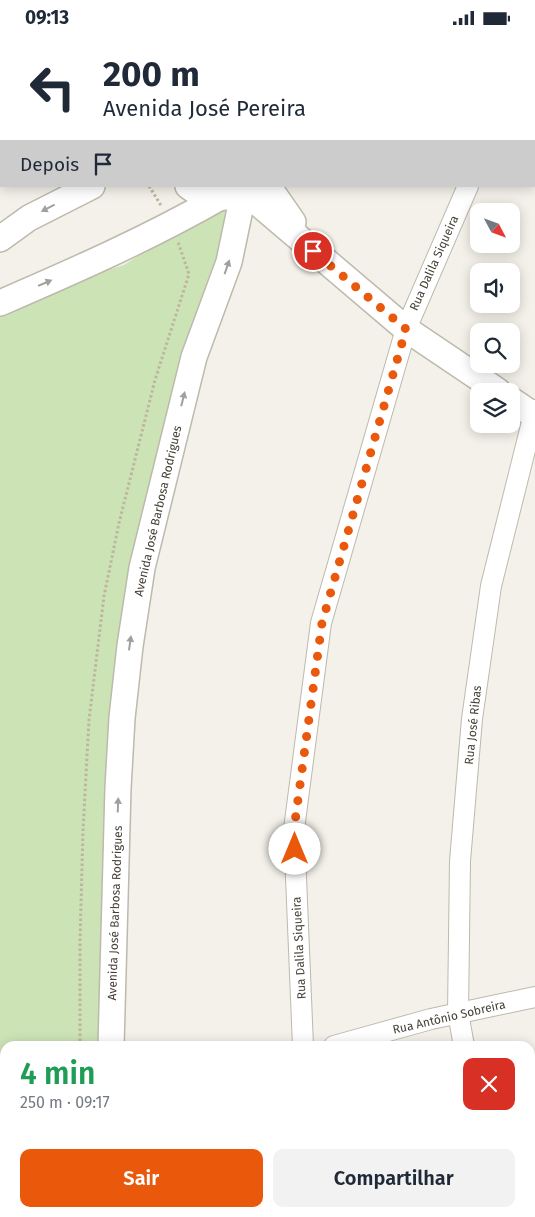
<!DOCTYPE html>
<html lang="pt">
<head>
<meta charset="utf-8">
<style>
	:root { --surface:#fff; --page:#f2f2f3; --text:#1f2937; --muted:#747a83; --accent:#ea580c }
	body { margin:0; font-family:"Fira Sans",sans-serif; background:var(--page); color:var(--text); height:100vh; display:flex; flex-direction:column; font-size:19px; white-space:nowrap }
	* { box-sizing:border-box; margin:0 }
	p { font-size:16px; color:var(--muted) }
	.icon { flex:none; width:28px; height:28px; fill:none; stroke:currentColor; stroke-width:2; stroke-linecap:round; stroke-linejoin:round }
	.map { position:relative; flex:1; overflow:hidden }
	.details { position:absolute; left:0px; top:1006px; width:535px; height:176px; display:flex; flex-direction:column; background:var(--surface); border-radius:15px 15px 0 0; box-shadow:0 2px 12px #0003 }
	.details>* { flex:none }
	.banner { position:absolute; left:0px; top:0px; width:535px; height:152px; box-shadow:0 2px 12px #0003; background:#fff; color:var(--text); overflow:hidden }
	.needle { width:32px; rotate:131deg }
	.fabs { position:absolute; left:470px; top:168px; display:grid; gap:10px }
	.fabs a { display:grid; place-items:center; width:50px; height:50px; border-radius:10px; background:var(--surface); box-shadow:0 2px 12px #0003; font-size:25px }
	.pin { position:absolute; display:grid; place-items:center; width:42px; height:42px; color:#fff; margin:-21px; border:2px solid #fff; border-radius:50%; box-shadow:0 1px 5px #0007 }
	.me { position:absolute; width:55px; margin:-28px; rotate:0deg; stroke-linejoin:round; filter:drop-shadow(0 0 4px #0008) }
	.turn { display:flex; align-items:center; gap:18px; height:105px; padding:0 20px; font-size:22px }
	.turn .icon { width:65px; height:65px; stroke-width:2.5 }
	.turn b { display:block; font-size:35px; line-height:42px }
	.then { display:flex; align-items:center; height:48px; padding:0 20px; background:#0003; gap:10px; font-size:19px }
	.round { display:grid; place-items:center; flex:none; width:52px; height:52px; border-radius:10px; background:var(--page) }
	.overview { display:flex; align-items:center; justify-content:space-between; height:85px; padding:0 20px }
	h1 { font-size:30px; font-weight:600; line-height:38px; color:#1e9e55 }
	.primary-button { display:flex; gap:10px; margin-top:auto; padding:10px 20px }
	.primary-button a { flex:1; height:58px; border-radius:10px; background:var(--accent); color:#fff; font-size:20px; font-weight:600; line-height:58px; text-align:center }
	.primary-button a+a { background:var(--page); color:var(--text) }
	.status { display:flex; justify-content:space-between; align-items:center; height:35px; padding:0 25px; background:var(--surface); direction:ltr }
	.status svg { height:14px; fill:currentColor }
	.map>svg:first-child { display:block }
	.green { fill:#cce3b6 }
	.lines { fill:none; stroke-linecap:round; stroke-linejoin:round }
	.minor-casing { stroke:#bdb9ad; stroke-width:22 }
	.tertiary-casing { stroke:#bdb9ad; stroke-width:28 }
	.primary-casing { stroke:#d8c072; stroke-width:30 }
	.path { stroke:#beb59f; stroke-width:3; stroke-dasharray:2.5 2.5; stroke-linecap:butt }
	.minor { stroke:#fff; stroke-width:20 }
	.tertiary { stroke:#fff; stroke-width:25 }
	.primary { stroke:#f4e2a1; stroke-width:28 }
	.oneway { fill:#a2a09c }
	.route { stroke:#ea580c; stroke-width:9; stroke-dasharray:0 16.2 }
	.labels { text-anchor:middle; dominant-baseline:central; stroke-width:4.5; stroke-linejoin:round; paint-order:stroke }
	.street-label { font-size:12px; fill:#464138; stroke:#fff }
</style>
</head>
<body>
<div class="status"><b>09:13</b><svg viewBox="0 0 49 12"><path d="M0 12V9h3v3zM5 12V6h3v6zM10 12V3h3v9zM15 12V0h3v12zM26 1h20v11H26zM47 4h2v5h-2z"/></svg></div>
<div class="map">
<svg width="535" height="1182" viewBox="0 0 535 1182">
	<rect width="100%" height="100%" fill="#f3f1e9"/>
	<path class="green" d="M218 175H234L140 521 109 1011H5V1178H135L136 1182H0V273L41 255 124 230 180 194Z"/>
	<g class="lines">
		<defs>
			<g id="minor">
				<path d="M534 35 535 33"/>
				<path d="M303 1011 294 794 321 588 406 294 468 151"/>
				<path d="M334 1011 431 984 535 962"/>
				<path d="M464 1011 458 978 460 826 472 684 491 551 535 375"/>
				<path d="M319 1178V1182"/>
				<path d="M493 1178 494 1182"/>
			</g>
			<g id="tertiary">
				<path d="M4 0 5 1"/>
				<path d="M334 1 335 0"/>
				<path d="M188 151C200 160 211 165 226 162"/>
				<path d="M268 151 293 187"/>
				<path d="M246 158 406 294 498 356"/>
				<path d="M0 204 29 183 92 151"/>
				<path d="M0 268C74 236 147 204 217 164"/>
				<path d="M511 365 535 381"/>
				<path d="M111 1011 118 753 122 683 130 611 142 533 194 322 229 227 243 160"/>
				<path d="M135 1178 136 1182"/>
			</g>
			<g id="primary">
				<path d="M85 1 86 0"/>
				<path d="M122 1 123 0"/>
				<path d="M0 90 1 88"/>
				<path d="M0 128 1 127"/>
			</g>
		</defs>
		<use href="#minor" class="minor-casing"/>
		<use href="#tertiary" class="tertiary-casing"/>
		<use href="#primary" class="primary-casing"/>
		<g class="path">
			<path d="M34 1 36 0"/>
			<path d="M262 1 263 0"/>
			<path d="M0 32 1 29"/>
			<path d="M149 151 162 172"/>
			<path d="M80 1011V906L83 795 89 685 104 561 119 488 155 345 189 239 178 207"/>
			<path d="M107 1178 108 1182"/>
		</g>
		<use href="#minor" class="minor"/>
		<use href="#tertiary" class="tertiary"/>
		<use href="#primary" class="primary"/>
	</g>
	<defs><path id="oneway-solid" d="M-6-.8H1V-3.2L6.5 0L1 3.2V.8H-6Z" transform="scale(1.25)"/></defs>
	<g class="oneway">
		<use href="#oneway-solid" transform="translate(48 173) rotate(153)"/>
		<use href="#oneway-solid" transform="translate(227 232) rotate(-71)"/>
		<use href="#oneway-solid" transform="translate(45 248) rotate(-23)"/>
		<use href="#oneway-solid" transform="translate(183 364) rotate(-76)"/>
		<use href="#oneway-solid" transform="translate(130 608) rotate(-82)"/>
		<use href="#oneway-solid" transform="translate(118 770) rotate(-88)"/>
	</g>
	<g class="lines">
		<path class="route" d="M295 814 294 794 322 588 406 294 313 216"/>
	</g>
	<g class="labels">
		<g class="street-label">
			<text transform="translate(434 228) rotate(-66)">Rua Dalila Siqueira</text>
			<text transform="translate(158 476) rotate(-77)">Avenida José Barbosa Rodrigues</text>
			<text transform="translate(473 690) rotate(-84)">Rua José Ribas</text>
			<text transform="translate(115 878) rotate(-88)">Avenida José Barbosa Rodrigues</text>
			<text transform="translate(299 913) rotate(-93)">Rua Dalila Siqueira</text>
			<text transform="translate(449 982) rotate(-13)">Rua Antônio Sobreira</text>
		</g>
	</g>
</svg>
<div class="fabs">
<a><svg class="needle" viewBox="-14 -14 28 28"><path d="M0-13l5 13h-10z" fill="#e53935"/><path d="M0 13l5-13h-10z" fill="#747a83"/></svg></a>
<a><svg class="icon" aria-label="sound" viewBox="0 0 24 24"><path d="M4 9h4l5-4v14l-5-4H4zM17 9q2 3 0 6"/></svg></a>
<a><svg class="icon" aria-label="search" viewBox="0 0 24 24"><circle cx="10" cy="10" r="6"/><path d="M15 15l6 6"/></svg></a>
<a><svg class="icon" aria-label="layers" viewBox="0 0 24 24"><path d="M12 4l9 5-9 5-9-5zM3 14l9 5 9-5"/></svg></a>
</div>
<div class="pin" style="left:313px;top:216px;background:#d93025"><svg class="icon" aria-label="arrive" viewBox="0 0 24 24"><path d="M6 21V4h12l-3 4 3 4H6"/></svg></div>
<svg class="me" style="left:295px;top:814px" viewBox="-20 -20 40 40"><circle r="19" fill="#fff"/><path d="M0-13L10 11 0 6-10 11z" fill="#ea580c"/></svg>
<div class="banner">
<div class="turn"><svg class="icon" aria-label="left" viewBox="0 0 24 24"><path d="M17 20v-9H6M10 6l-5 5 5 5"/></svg><div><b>200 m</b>Avenida José Pereira</div></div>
<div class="then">Depois<svg class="icon" aria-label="arrive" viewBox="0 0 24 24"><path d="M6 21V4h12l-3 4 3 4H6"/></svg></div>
</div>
<section class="details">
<div class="overview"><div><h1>4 min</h1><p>250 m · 09:17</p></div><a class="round" style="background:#d93025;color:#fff"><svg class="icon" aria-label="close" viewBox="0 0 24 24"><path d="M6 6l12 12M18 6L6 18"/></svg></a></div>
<div class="primary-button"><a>Sair</a><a>Compartilhar</a></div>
</section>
</div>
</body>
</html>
